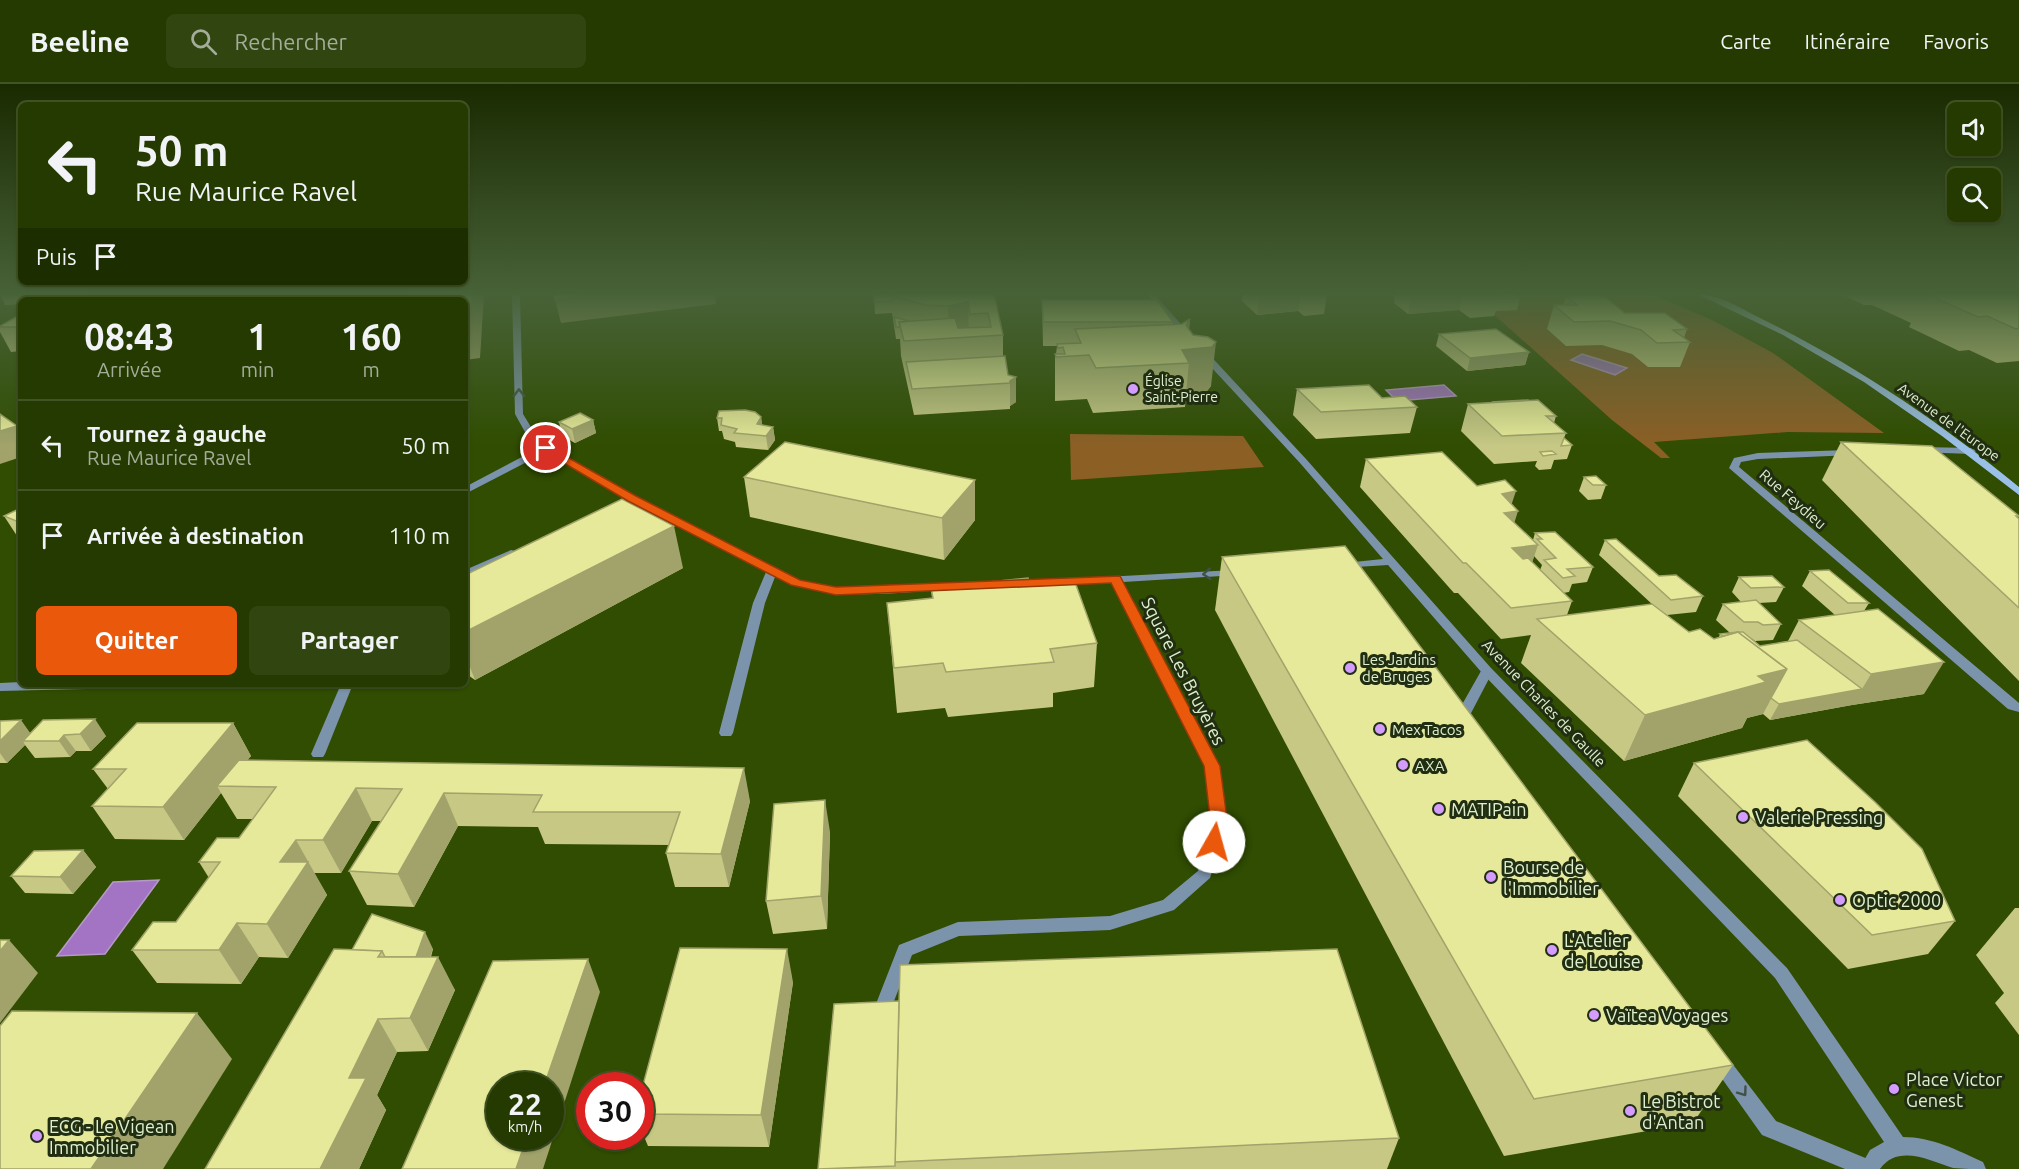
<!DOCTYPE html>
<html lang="fr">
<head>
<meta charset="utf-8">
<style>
	:root { --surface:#243a01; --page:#304510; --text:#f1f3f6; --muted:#a3ad99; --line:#415423; --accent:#ea580c }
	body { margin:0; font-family:Ubuntu,sans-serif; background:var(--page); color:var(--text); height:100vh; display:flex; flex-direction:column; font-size:22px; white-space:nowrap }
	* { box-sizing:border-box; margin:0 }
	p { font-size:20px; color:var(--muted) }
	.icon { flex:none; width:33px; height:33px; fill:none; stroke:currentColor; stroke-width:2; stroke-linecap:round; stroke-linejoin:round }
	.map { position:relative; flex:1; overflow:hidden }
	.drawer { position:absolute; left:18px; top:213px; width:450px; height:390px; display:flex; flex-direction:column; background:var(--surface); border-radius:9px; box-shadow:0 2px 4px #0004,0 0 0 2px var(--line) }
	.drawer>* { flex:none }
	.banner { position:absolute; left:18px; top:18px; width:450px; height:183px; border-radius:9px; box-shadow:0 2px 4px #0004,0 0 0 2px var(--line); background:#243a01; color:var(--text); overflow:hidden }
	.fabs { position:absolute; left:1947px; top:18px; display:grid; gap:12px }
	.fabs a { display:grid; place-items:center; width:54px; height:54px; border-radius:9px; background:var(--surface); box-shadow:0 2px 4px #0004,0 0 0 2px var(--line); font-size:30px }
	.speed { position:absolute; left:486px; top:988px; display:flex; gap:12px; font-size:30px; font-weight:700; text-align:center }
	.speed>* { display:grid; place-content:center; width:78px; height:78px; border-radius:50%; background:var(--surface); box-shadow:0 2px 4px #0004,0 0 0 2px var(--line); line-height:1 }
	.speed small { font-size:15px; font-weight:400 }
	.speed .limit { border:9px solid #d22; background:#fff; color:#111 }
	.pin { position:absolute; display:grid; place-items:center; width:51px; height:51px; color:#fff; margin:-26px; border:3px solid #fff; border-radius:50%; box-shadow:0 2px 6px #0007 }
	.me { position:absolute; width:66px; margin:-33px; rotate:7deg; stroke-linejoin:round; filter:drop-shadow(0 0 4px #0008) }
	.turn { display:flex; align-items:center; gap:21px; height:126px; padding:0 18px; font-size:27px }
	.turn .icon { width:78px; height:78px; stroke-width:2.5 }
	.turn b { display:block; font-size:42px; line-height:51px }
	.then { display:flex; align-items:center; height:57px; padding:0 18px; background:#0003; gap:12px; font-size:22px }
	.eta { display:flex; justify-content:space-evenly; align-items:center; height:102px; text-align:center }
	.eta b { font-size:36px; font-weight:600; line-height:42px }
	.button { display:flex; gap:12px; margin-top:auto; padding:12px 18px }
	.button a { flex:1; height:69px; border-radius:9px; background:var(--accent); color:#fff; font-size:24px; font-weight:600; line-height:69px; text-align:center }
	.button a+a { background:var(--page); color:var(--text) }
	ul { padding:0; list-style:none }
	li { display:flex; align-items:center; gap:18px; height:90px; padding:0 18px; border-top:2px solid var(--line) }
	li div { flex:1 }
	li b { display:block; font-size:22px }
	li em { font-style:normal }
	header { display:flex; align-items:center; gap:36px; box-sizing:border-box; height:84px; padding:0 30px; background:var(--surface); border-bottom:2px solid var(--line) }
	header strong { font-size:28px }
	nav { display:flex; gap:33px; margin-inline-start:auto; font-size:21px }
	.search { width:420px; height:54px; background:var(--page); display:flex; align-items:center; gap:15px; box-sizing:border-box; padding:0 21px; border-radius:9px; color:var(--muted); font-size:22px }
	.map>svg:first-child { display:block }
	.green { fill:#8c5f25 }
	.water { fill:#a374c3; stroke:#b599c6; stroke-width:1.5 }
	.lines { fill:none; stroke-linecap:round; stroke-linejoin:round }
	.lane { fill:#7c93ac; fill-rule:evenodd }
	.street { fill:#7c93ac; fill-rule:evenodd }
	.secondary { fill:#9bc0e8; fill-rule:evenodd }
	.wall { fill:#c6c884; fill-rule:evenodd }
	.shaded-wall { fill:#a1a36b }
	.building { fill:#e6e999; stroke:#a1a36b; stroke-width:1.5 }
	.oneway { stroke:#415148 }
	.route { fill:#ea580c; stroke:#983908; stroke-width:1.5 }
	.poi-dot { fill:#d49cfc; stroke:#212e12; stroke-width:2 }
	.labels { text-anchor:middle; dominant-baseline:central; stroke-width:6; stroke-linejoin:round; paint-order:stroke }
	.far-poi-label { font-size:14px; fill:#def0cd; stroke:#212e12; text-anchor:start }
	.far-street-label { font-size:14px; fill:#def0cd; stroke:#212e12 }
	.street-label { font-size:15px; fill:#def0cd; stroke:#212e12 }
	.poi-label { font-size:15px; fill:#def0cd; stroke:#212e12; text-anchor:start }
	.near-street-label { font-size:18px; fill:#def0cd; stroke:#212e12 }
	.near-poi-label { font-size:18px; fill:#def0cd; stroke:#212e12; text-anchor:start }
</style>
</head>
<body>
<header>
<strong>Beeline</strong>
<div class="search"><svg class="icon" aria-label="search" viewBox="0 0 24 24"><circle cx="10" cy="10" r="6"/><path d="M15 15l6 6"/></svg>Rechercher</div>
<nav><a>Carte</a><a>Itinéraire</a><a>Favoris</a></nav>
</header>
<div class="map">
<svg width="2019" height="1085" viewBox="0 0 2019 1085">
	<rect width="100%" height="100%" fill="#304d01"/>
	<g class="green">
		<path d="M1471 210H1651L1714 237 1773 269 1884 349 1788 348 1654 358 1670 374H1661L1612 336Z"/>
		<path d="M1070 350 1243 352 1264 383 1071 396Z"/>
	</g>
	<g class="water">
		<path d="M1582 270 1627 284 1615 291 1571 276Z"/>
		<path d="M1444 301 1456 312 1397 317 1386 306Z"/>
		<path d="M159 796 105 870 57 872 113 798Z"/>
	</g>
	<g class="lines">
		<g class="lane">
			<path d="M1487 583 1493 587 1469 633 1473 638 1471 641H1461L1455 633 1481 587Z"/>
			<path d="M1719 968 1725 970 1776 1037 1875 1078 1878 1085H1845L1762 1051 1713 982 1710 976 1713 970Z"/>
		</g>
		<g class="street">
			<path d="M512 210H520L523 330 537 353 549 362 636 413 799 496 836 504 955 499 961 502 955 505C897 508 829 520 775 493L765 519 733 649 731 652H721L719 649 753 519 766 488 628 417 546 368 465 410V403L539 364 530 357 515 330Z"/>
			<path d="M1147 210H1154L1189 249V253H1183Z"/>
			<path d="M1199 266H1205L1306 375 1491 584 1787 884 1903 1053C1932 1053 1957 1066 1983 1078L1986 1085C1976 1085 1963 1085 1953 1084 1931 1077 1898 1059 1880 1085H1859L1870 1066 1884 1058 1775 894 1483 590 1388 481 1340 484 1338 482 1340 480 1344 479 1383 475 1300 379 1199 270Z"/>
			<path d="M1922 363 1971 364 1976 367 1971 370 1919 368V364Z"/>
			<path d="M1850 366 1855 369 1853 371 1758 375 1741 378 1739 383 2019 619V628L2008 625 1729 384 1734 374 1758 369Z"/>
			<path d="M511 466 515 467 516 469 515 471 465 493V486Z"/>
			<path d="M1234 486 1240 489 1238 491 1123 498 1219 682 1226 742 1210 794 1174 826 1110 846 959 852 912 871 887 935 881 938 875 935 872 930 899 861 958 838 1110 832 1163 816 1198 787 1212 742 1205 682 1112 499 1015 503 1009 500 1011 498Z"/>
			<path d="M21 598V600H133L127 604 0 607V599Z"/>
			<path d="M341 600H353L325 670 323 673H313L311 670Z"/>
		</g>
		<path class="secondary" d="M1697 210C1719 210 1744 226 1764 236 1856 281 1940 338 2019 403V411L1942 352 1864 298 1783 251Z"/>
	</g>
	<g class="wall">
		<path d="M0 210H90L87 213 113 216H21V220L5 221Z"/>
		<path d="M874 210H994L1003 251V273L1008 291 1016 293V318L1010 322V325L914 331 901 272 900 255H896L892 229 875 230Z"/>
		<path d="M1243 210H1327L1324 230 1304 232 1298 227 1257 231 1242 217Z"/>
		<path d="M1395 210H1516L1520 214 1517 226 1496 227 1494 232 1470 234 1459 226 1408 230 1394 219Z"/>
		<path d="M1841 210H2014L2019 213V277L1997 279 1969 266 1959 267 1909 243 1911 239 1872 221H1864Z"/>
		<path d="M1566 211 1625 229 1687 245 1684 254 1690 258 1680 283H1648L1632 270 1602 261 1566 262 1547 245 1554 221H1563Z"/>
		<path d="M1042 216 1173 238V241L1182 240 1190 235 1189 245 1211 302 1207 307 1186 309 1185 323 1093 329 1087 315 1055 317V270H1056L1057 262H1043Z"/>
		<path d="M21 230V267L11 268 0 248V242Z"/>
		<path d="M1439 250 1529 268 1525 281 1467 287 1436 262Z"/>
		<path d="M1297 305 1382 314 1417 323 1410 349 1316 355 1293 331Z"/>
		<path d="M1493 318 1556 332 1554 339 1566 349 1564 354 1572 361 1567 375 1554 376 1551 385 1539 386 1535 382 1537 377 1494 380 1461 347 1468 320 1493 319Z"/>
		<path d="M761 333 762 341 773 343 775 356 768 366 736 363 735 358 724 355 722 347H719L717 334Z"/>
		<path d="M593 336 596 349 575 359 562 352 559 338Z"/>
		<path d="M1841 358 2019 432 2018 434 2019 435V597L1822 396Z"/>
		<path d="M1366 375 1477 402 1511 420 1514 439 1533 456 1535 449 1593 483 1587 498 1572 500 1569 508 1563 509 1572 517 1567 531 1653 521 1599 471 1605 456 1659 492 1703 512 1696 528 1667 531 1689 548 1714 555 1719 553 1720 550 1730 549 1716 536 1723 520 1741 518 1732 508 1739 493 1784 503 1776 518 1759 519 1781 540 1773 556 1755 557 1750 553 1760 562 1788 557 1799 536 1835 531 1802 502 1810 487 1869 519 1864 527 1924 610 1852 621 1770 636 1763 630 1747 634 1742 644 1624 677 1521 579 1531 551 1501 555 1458 509H1454L1360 403ZM1534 472 1542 481 1540 486 1532 478Z"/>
		<path d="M744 393 975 396V436L944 476 750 433Z"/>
		<path d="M1584 393 1606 401 1601 415 1588 416 1579 407Z"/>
		<path d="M21 424V458L4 432Z"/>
		<path d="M1222 473 1733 981 1693 1039 1504 1072 1215 526Z"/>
		<path d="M683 484 475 596 465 589V491Z"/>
		<path d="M1030 502 1097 559 1094 603 1053 609V623L948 633 945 624 897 629 887 519 932 514 931 504Z"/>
		<path d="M43 636 106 652 91 667H76L70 673 35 674 25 661 7 679H0V637L30 649Z"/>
		<path d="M233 639 251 672 247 676 750 717 729 803H675L666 769 669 761 545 760 538 743 458 742 414 823 367 821 349 787 381 737H372L341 789H314L327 811 288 874 259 873 241 900 157 899 132 866 176 838 209 794 199 778 239 754 253 735H237L221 709 184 756 115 755 92 722 108 705 93 685Z"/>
		<path d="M1694 679 1955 837 1928 870 1848 885 1678 712Z"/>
		<path d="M830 748 827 845 773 850 766 817Z"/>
		<path d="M83 766 96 783 73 810 25 809 11 792Z"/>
		<path d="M2015 824H2019V951L1995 919 2004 909 1976 871Z"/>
		<path d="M433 865 431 873 455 906 428 967 397 968 377 1011 386 1026 359 1085 352 866Z"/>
		<path d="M793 898 769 1063 648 1062 640 1043V1012Z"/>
		<path d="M834 920 1399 1054 1387 1085H818Z"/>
	</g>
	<g class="shaded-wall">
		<path d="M16 210H22L25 216H21V220Z"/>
		<path d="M74 210H90L82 216H77Z"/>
		<path d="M472 210H484L480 274 465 276V240Z"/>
		<path d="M599 210H715L716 220 561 239 555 216Z"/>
		<path d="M1260 210H1301L1298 227 1257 231Z"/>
		<path d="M1412 210H1463L1459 226 1408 230Z"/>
		<path d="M968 218 969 251 949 254 948 222Z"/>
		<path d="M1190 235 1187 266 1216 258 1211 302 1207 307 1186 309 1189 279H1181L1186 241Z"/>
		<path d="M1529 268 1525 281 1467 287 1470 274Z"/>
		<path d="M1016 293V318L1010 322V297Z"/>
		<path d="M761 333 763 346 757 340Z"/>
		<path d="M593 336 596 349 575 359 572 345Z"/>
		<path d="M17 342 21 348V373L0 380V347Z"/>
		<path d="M773 343 775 356 768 366 766 352Z"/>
		<path d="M975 396V436L944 476 942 434Z"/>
		<path d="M1516 407 1509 428 1518 427 1509 456 1502 410Z"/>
		<path d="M674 442 683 484 475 596 465 570V548Z"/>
		<path d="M1538 461 1528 491 1512 464Z"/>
		<path d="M1944 578 1924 610 1852 621 1770 636 1779 620 1862 605 1871 590Z"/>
		<path d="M1787 585 1763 630 1747 634 1742 644 1624 677 1645 631 1758 592Z"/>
		<path d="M95 635 106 652 91 667 80 650Z"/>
		<path d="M21 636 33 653 23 657 25 661 7 679 0 669V657Z"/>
		<path d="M233 639 251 672 226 702H217L221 709 184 756 163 723Z"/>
		<path d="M64 651 76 667 70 673 59 657Z"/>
		<path d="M744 684 750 717 729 803 721 770Z"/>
		<path d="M356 704 372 737 341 789 323 756Z"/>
		<path d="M444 709 458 742 414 823 398 790Z"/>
		<path d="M825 716 830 748 827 845 821 812Z"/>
		<path d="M296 756 327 811 288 874 267 840 280 778Z"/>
		<path d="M83 766 96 783 73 810 60 793Z"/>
		<path d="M237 839 259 873 241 900 219 866Z"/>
		<path d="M425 848 433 865 418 906 409 889Z"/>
		<path d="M9 856 38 889 0 939V867Z"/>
		<path d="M787 865 793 898 769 1063 761 1031Z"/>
		<path d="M438 873 455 906 428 967 410 934Z"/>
		<path d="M588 875 600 908 543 1085H516L527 1053H550V1002H544Z"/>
		<path d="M197 929 232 975 163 1085H91Z"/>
		<path d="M378 935 397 968 377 1011 386 1026 359 1085H320L349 994Z"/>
	</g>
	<g class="building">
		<path d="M412 210H472L470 240H465V216H411Z"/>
		<path d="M554 210H599L555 216Z"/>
		<path d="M874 210H891L892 217 874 218Z"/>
		<path d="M892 210H994L1003 251 904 257 899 238 955 234 958 244 991 243 988 229 970 230 968 218 948 222 925 221 893 212Z"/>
		<path d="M1500 210H1516L1520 214 1499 215Z"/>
		<path d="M1926 210H2014L2019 213V244L2016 245 1987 232 1978 233Z"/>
		<path d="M1566 211H1603L1625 229H1665L1687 245 1673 246 1690 258 1657 259 1641 246 1610 237 1574 238 1554 221H1577Z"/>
		<path d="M44 213H111L106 216H39Z"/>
		<path d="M1042 216H1157L1173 238H1043Z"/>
		<path d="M21 230V243H0V242Z"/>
		<path d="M894 233 909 237 899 238 900 243H896Z"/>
		<path d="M1190 235 1186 241 1193 251 1208 253 1216 258 1212 263 1182 266 1189 279 1096 284 1089 271 1056 273 1055 270H1065L1063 263 1058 264 1057 260 1081 259 1075 245 1182 240Z"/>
		<path d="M1496 245 1529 268 1470 274 1439 250Z"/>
		<path d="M1005 272 1008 291 1016 293 1010 297V299L912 305 906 278Z"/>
		<path d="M1369 301 1382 314 1405 312 1417 323 1321 328 1297 305Z"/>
		<path d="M1528 316 1529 317 1494 319 1493 318Z"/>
		<path d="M1538 316 1556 332H1546L1566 349 1502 352 1468 320Z"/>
		<path d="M745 326 755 328 761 333 757 340 773 343 766 352 734 349 737 345 721 341 722 334H717L719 327Z"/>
		<path d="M580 329 593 336 572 345 559 338Z"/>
		<path d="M0 330 17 342 0 347Z"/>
		<path d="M1564 354 1572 361 1561 362Z"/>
		<path d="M785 358 975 396 942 434 744 393Z"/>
		<path d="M1841 358 1932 362 2019 432H2016L2019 435V524Z"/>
		<path d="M1552 367 1556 370 1543 372 1540 368Z"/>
		<path d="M1442 368 1477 402 1505 396 1516 407 1502 410 1518 427 1504 429 1538 461 1512 464 1523 475 1528 474 1572 517 1511 524 1466 479H1463L1366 375Z"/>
		<path d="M1596 392 1606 401H1593L1584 393Z"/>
		<path d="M622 415 674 442 465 548V491Z"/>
		<path d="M21 424V439L4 432Z"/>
		<path d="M1555 448 1593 483 1567 485 1575 492 1563 494 1544 476 1556 474 1537 455H1542L1535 449Z"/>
		<path d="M1616 455 1659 492 1676 491 1703 512 1671 516 1605 456Z"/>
		<path d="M1345 462 1733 981 1534 1015 1222 473Z"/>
		<path d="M1829 486 1869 519H1848L1810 487Z"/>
		<path d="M1772 492 1784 503 1751 504 1739 493Z"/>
		<path d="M1028 494 1030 502 1075 498 1097 559 1050 565 1054 578 946 588 943 579 894 584 887 519 933 514 931 504Z"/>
		<path d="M1756 516 1781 540 1763 541 1758 538H1744L1723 520Z"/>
		<path d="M1652 520 1689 548 1700 545 1714 555 1738 548 1787 585 1758 592 1766 598 1645 631 1537 535Z"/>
		<path d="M1878 525 1944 578 1871 590 1799 536Z"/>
		<path d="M1738 548H1743L1760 562 1797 556 1862 605 1779 620 1771 614 1787 585Z"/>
		<path d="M1738 548 1723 552 1720 550Z"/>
		<path d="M95 635 80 650 64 651 59 657H23L43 636Z"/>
		<path d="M21 636 0 657V637Z"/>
		<path d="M137 639H233L163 723 92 722 126 685H93Z"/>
		<path d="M1807 656 1875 718 1922 765 1955 837 1872 851 1694 679Z"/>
		<path d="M239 676 744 684 721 770 666 769 680 728H533L542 711 444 709 398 790 349 787 402 705 356 704 323 756H296L280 778H308L267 840 237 839 219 866H132L153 838H176L220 778H199L217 754H239L276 703 217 702Z"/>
		<path d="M825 716 821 812 766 817 774 720Z"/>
		<path d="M83 766 60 793 11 792 34 767Z"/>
		<path d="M372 830 425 848 416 873H385L382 867 352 866Z"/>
		<path d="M0 856H9L0 867Z"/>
		<path d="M680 864 787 865 761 1031 640 1030V1012Z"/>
		<path d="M334 865 382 867 378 873H438L410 934 378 935 349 994H366L320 1085H205Z"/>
		<path d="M1337 865 1399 1054 895 1078 900 881Z"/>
		<path d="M588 875 544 1002H500V1053H527L516 1085H402L493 877Z"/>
		<path d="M899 917 895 1082 818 1085 834 920Z"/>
		<path d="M12 927 197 929 91 1085H0V942Z"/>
	</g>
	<defs><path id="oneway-chevron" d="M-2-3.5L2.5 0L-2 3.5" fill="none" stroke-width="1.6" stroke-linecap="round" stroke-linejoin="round" transform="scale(1.5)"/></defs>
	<g class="oneway">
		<use href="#oneway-chevron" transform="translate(519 309) rotate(-91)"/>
		<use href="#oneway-chevron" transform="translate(1207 490) rotate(177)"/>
		<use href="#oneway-chevron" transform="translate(1743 1008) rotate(54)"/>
	</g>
	<linearGradient id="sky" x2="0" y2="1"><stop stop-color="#1a2a01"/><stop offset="0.58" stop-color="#486238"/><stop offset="1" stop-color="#486238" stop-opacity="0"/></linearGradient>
	<rect width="2019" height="362" fill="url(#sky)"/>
	<path class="route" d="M546 361 636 412 800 496 836 503 1120 492 1220 682 1228 742 1220 763 1214 765 1208 763 1206 758 1211 742 1204 682 1111 499 836 511 791 501 628 417 542 366V362Z"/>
	<g class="poi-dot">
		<circle cx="1133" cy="305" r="6"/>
		<circle cx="1350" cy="584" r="6"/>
		<circle cx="1380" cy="645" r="6"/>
		<circle cx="1403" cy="681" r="6"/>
		<circle cx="1439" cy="725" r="6"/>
		<circle cx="1743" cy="733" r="6"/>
		<circle cx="1491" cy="793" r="6"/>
		<circle cx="1840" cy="816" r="6"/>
		<circle cx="1552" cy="866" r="6"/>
		<circle cx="1594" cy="931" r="6"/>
		<circle cx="1894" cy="1005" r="6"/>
		<circle cx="1630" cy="1027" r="6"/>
		<circle cx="37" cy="1052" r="6"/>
	</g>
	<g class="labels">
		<g class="far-poi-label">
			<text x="1145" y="297">Église<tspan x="1145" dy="16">Saint-Pierre</tspan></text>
		</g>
		<g class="far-street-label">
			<text transform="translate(1949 338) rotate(36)">Avenue de l'Europe</text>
		</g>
		<g class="street-label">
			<text transform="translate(1793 415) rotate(41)">Rue Feydieu</text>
			<text transform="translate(1544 619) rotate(46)">Avenue Charles de Gaulle</text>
		</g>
		<g class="poi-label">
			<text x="1362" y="575">Les Jardins<tspan x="1362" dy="17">de Bruges</tspan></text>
			<text x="1392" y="645">Mex Tacos</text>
			<text x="1415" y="681">AXA</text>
		</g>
		<g class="near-street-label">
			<text transform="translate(1184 587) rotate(63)">Square Les Bruyères</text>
		</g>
		<g class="near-poi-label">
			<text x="1451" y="725">MATIPain</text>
			<text x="1755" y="733">Valerie Pressing</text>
			<text x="1503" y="783">Bourse de<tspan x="1503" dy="21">l'Immobilier</tspan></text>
			<text x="1852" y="816">Optic 2000</text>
			<text x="1564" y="856">L'Atelier<tspan x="1564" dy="21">de Louise</tspan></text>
			<text x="1606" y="931">Vaïtea Voyages</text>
			<text x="1906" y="995">Place Victor<tspan x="1906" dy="21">Genest</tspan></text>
			<text x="1642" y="1017">Le Bistrot<tspan x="1642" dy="21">d'Antan</tspan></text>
			<text x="49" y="1042">ECG - Le Vigean<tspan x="49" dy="21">Immobilier</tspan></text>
		</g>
	</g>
</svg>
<div class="fabs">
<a><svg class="icon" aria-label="sound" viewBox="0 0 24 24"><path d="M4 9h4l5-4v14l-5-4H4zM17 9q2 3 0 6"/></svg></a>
<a><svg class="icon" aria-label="search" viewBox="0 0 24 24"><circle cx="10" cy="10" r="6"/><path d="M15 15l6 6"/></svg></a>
</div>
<div class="speed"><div>22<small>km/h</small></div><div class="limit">30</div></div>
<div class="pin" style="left:546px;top:364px;background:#d93025"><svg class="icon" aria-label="arrive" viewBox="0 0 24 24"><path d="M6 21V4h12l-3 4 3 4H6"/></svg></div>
<svg class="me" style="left:1214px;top:758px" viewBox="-20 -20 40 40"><circle r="19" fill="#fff"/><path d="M0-13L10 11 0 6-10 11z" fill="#ea580c"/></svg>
<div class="banner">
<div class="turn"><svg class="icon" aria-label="left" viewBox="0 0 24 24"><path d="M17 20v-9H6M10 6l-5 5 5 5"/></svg><div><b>50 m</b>Rue Maurice Ravel</div></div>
<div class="then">Puis<svg class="icon" aria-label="arrive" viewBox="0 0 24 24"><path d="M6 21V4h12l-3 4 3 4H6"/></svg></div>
</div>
<section class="drawer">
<div class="eta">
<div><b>08:43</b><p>Arrivée</p></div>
<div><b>1</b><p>min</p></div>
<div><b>160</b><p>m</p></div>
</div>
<ul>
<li><svg class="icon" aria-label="left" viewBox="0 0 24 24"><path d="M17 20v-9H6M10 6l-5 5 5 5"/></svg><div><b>Tournez à gauche</b><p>Rue Maurice Ravel</p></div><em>50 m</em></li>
<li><svg class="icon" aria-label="arrive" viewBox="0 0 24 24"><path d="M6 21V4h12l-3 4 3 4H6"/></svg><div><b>Arrivée à destination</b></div><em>110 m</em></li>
</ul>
<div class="button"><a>Quitter</a><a>Partager</a></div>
</section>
</div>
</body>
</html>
